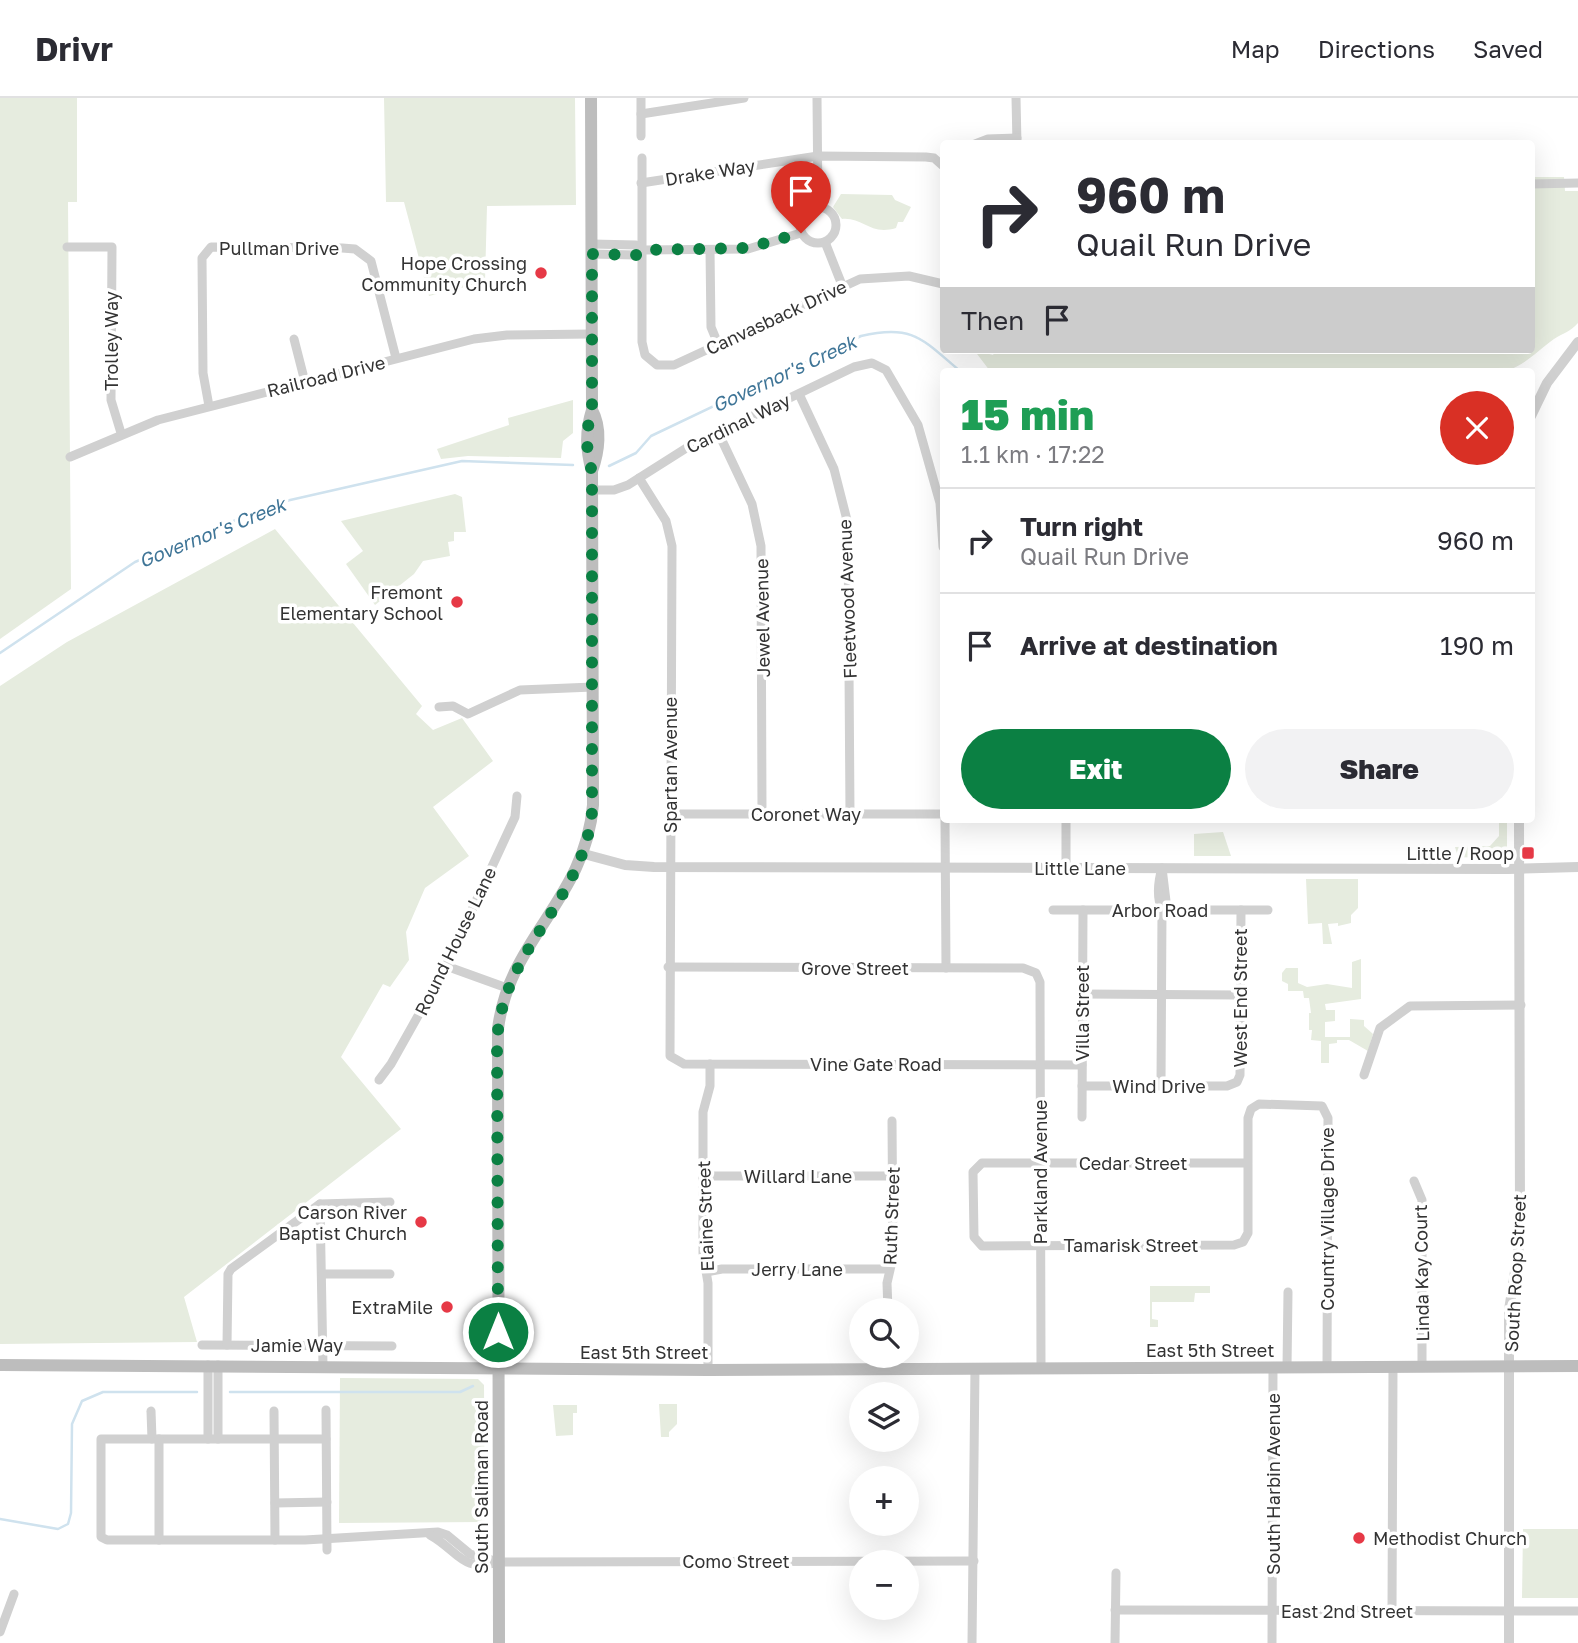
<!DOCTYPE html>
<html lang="en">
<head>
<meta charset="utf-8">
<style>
	:root { --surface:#fff; --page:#f2f2f3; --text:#2b2b33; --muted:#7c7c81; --line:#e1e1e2; --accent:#0b8043 }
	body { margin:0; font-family:"Golos Text",sans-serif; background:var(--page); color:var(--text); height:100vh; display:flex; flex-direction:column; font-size:26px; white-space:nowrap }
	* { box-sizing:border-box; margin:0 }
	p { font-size:23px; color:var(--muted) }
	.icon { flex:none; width:38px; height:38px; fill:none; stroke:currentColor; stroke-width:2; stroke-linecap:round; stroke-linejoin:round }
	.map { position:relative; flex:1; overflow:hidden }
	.details { position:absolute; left:940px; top:270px; width:595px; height:455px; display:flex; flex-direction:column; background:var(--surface); border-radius:7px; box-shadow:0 7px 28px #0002 }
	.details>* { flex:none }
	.guide { position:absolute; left:940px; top:42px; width:595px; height:214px; border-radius:7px; box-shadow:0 7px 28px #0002; background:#fff; color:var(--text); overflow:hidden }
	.buttons { position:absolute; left:849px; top:1200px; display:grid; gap:14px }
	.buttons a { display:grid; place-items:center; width:70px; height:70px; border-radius:50%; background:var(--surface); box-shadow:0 7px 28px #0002; font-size:35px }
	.pin { position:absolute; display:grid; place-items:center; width:60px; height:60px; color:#fff; margin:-72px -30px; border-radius:50% 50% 50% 0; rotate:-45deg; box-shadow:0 0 7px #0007 }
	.pin .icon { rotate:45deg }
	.me { position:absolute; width:77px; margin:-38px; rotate:0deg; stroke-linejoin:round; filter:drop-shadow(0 0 5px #0008) }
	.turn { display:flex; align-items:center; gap:24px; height:147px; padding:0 21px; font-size:32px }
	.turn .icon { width:91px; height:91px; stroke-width:2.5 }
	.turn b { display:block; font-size:49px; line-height:60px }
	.then { display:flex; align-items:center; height:66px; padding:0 21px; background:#0003; gap:14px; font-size:26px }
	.round { display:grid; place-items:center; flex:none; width:74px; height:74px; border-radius:37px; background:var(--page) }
	.summary { display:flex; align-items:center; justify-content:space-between; height:119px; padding:0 21px }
	h1 { font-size:42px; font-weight:800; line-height:52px; color:#1e9e55 }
	.cta { display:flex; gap:14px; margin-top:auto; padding:14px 21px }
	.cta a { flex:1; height:80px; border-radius:42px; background:var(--accent); color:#fff; font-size:28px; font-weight:800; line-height:80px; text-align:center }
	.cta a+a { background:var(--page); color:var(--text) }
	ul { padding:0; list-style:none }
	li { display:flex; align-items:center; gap:21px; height:105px; padding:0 21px; border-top:2px solid var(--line) }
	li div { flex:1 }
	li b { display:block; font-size:26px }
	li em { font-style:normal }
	header { display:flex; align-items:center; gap:42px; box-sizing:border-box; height:98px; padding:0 35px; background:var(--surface); border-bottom:2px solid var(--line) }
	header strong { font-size:33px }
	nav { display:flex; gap:38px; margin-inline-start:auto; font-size:24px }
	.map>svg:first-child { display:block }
	.green { fill:#e6ecdf }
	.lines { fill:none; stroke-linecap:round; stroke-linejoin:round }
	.stream { stroke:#cfe2ee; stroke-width:2.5 }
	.minor { stroke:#d0d0d0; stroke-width:9 }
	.tertiary { stroke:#d0d0d0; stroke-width:10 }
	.secondary { stroke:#bdbdbd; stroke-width:12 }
	.route { stroke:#0b8043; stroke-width:12; stroke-dasharray:0 21.6 }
	.poi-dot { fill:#e63946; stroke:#fff; stroke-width:2.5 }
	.labels { text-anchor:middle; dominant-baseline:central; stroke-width:7; stroke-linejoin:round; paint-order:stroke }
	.street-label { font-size:18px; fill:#333; stroke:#fff }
	.poi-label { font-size:18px; fill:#333; stroke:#fff; text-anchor:end }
	.water-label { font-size:19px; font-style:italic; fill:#3f7597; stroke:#fff }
</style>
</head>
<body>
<header>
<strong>Drivr</strong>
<nav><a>Map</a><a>Directions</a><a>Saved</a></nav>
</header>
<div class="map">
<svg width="1578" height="1545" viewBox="0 0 1578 1545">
	<rect width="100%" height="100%" fill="#fff"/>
	<g class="green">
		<path d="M0 0H77V104H68L71 491 0 541Z"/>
		<path d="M384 0H575L576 107 487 108 485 184 429 198 404 104H386Z"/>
		<path d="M1531 79H1564L1565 93H1578V225C1570 234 1563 235 1554 241 1537 253 1526 267 1505 273H990L974 252 993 257 996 252H1531Z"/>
		<path d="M841 96 892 97 895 102 911 109 903 124H898L896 130C870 138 863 119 842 121L833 109Z"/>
		<path d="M573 302V335L563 343 561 360 468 358 441 361 437 351 509 327 508 320Z"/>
		<path d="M455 396 462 399 466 434H454V443L448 444 450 458 423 463 414 476 375 507 346 466 363 453 341 423Z"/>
		<path d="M275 431 422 608 416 616 433 632 462 620 493 663 433 709 469 758 425 790 406 834 409 862 390 889 383 886 341 959 401 1031 184 1199 197 1244 0 1246V588L67 544Z"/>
		<path d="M1499 721H1507V757L1504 761 1458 759 1455 749 1490 748 1499 738Z"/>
		<path d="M1223 734 1231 758H1194V736Z"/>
		<path d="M1306 781H1358V810L1351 817V825L1338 828V825L1328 826 1332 846H1323L1322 825 1308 826Z"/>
		<path d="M1361 861V901L1325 906 1326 912H1335V923L1325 924V939H1350V921L1364 922V928L1373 936 1368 953 1349 942H1337V945L1329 946V965H1321V943L1311 942 1312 932H1309V915H1311L1309 900H1304L1303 893H1288V886L1282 883V875L1286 870H1298V885L1307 889 1327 886 1352 890V864Z"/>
		<path d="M1150 1188H1210V1195H1195L1194 1204H1152V1221L1158 1222V1229H1150Z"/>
		<path d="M340 1280 478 1281 484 1287 485 1424 339 1425Z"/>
		<path d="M659 1306H677V1326L669 1334V1339H661Z"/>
		<path d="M553 1307H577V1315H573V1337L556 1338Z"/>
		<path d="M1523 1431H1578V1500H1522Z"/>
	</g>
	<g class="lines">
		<g class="stream">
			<path d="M609 368 636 355 651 338 861 238C913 226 922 241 960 273"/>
			<path d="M0 555 135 464 277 405 462 363 573 367"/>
			<path d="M230 1294H460L473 1288"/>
			<path d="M0 1421 58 1431 68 1426 71 1415 72 1326 82 1303 103 1294H197"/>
		</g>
		<g class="minor">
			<path d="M641 0V38"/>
			<path d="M817 0 818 109"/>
			<path d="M1016 0 1017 46"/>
			<path d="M641 16 744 0"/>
			<path d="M975 46 988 41 1017 40"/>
			<path d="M642 60V244L645 257 657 267H674L860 181 909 178 943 186"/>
			<path d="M641 85 818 58 926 59 934 60 943 68"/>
			<path d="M1531 86 1578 85"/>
			<circle cx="818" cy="127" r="18"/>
			<path d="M825 144 842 187"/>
			<path d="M592 146 636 147 643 152"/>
			<path d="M67 149H112L111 302 121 335"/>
			<path d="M710 152 711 229 718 246"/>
			<path d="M591 156 636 157 643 152 748 151 801 135"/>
			<path d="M294 241 305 284"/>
			<path d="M799 296 834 371 848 426 850 716"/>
			<path d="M209 308 203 275 202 160 211 149 342 150 355 151 371 163 396 260"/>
			<path d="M718 334 752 406 761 448 762 715"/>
			<path d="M70 359 158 322 474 241 507 237 591 236"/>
			<path d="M639 380 666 423 672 448 670 958 684 966 1082 967"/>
			<path d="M592 392H614L628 387 688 349 854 269 872 265 886 272 918 327 940 405 943 449"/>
			<path d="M439 609 453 608 468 616 520 592 593 589"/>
			<path d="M669 716H943"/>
			<path d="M945 721 946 870"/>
			<path d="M1066 721V770"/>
			<path d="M1053 812H1268"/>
			<path d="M1162 812 1166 803 1162 770"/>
			<path d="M446 868 507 890"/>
			<path d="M668 869 1023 870 1036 875 1040 884 1041 1270"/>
			<path d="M1082 896 1240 897"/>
			<path d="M1364 977 1380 930 1410 908 1521 907"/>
			<path d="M379 982 391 966 446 868 515 719 517 698"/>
			<path d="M1082 988H1227L1237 984 1240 977 1241 812"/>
			<path d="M1161 988 1162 812C1156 798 1158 784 1162 770"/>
			<path d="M1082 1019 1083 812"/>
			<path d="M1248 1065H982L973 1074 974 1139 982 1148 1234 1147 1243 1144 1248 1135V1020L1251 1011 1259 1006 1322 1008 1328 1020 1327 1269"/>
			<path d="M703 1078H893"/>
			<path d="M1414 1083 1422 1102V1269"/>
			<path d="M320 1106 323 1268"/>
			<path d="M706 1174 722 1171H889"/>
			<path d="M323 1176H390"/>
			<path d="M888 1213 887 1185 893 1159 892 1023"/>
			<path d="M202 1247 392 1248"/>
			<path d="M227 1247 228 1176 231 1171 320 1106 390 1104"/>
			<path d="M888 1258V1271"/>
			<path d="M208 1267V1341"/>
			<path d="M218 1267V1341"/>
			<path d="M1287 1269 1288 1194"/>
			<path d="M708 1272V1185L703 1155V1014L710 988V966"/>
			<path d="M326 1312 327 1452"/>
			<path d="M151 1313 152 1341"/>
			<path d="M274 1313 275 1442"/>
			<path d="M326 1341H101V1439L107 1442H305L438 1434 447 1437 470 1456 499 1464"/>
			<path d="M275 1405 327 1404"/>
			<path d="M430 1437C459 1453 461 1475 499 1464L974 1463"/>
			<path d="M159 1442V1341"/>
			<path d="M1115 1512 1578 1513"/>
			<path d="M1392 1513 1393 1269"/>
			<path d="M0 1534 14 1496"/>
			<path d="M972 1545 975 1270"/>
			<path d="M1115 1545 1116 1475"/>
			<path d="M1272 1545 1273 1269"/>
		</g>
		<g class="tertiary">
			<path d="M1531 318 1547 285 1578 244"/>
			<path d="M584 756 625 767 654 769 1508 771 1578 769"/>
			<path d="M1509 1545V1212L1519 1148 1520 1118 1519 721"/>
		</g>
		<g class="secondary">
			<path d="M592 312C602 330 599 354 592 373"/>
			<path d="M0 1267 708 1272 1578 1268"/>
			<path d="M499 1545 498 931C509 840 585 802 593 707L592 374C586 352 585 334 592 312L591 0"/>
		</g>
	</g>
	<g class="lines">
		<path class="route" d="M498 1234 497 946C500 852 583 805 592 714V374C586 352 585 334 592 312V156L636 157 643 152 748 150 801 135"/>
	</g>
	<g class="poi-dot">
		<circle cx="541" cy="175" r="7"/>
		<circle cx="457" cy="504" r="7"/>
		<rect x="1521" y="748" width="14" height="14" rx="3.5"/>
		<circle cx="421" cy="1124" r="7"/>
		<circle cx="447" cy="1209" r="7"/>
		<circle cx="1359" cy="1440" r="7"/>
	</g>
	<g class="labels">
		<g class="street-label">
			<text transform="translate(710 74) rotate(-9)">Drake Way</text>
			<text x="279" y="150">Pullman Drive</text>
			<text transform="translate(776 219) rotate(-25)">Canvasback Drive</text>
			<text transform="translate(111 243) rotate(-90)">Trolley Way</text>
			<text transform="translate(326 278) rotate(-14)">Railroad Drive</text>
			<text transform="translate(738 325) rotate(-26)">Cardinal Way</text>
			<text transform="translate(847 501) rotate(-92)">Fleetwood Avenue</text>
			<text transform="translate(762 520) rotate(-91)">Jewel Avenue</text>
			<text transform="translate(670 667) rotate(-90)">Spartan Avenue</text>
			<text x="806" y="716">Coronet Way</text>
			<text x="1080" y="770">Little Lane</text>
			<text x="1160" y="812">Arbor Road</text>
			<text transform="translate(455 843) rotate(-64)">Round House Lane</text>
			<text x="855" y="870">Grove Street</text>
			<text transform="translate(1240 900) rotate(-90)">West End Street</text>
			<text transform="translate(1082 915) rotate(-90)">Villa Street</text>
			<text x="876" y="966">Vine Gate Road</text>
			<text x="1159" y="988">Wind Drive</text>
			<text x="1133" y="1065">Cedar Street</text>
			<text transform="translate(1040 1074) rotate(-90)">Parkland Avenue</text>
			<text x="798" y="1078">Willard Lane</text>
			<text transform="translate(705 1118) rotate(-92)">Elaine Street</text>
			<text transform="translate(891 1118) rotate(-88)">Ruth Street</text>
			<text transform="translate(1327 1121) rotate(-90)">Country Village Drive</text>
			<text x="1131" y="1147">Tamarisk Street</text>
			<text x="797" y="1171">Jerry Lane</text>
			<text transform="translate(1421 1175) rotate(-91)">Linda Kay Court</text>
			<text transform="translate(1515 1175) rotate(-87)">South Roop Street</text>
			<text x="297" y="1247">Jamie Way</text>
			<text x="1210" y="1252">East 5th Street</text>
			<text x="644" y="1254">East 5th Street</text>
			<text transform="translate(1273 1386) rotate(-90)">South Harbin Avenue</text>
			<text transform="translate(481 1389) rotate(-90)">South Saliman Road</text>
			<text x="736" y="1463">Como Street</text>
			<text x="1347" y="1513">East 2nd Street</text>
		</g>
		<g class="poi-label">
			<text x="527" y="165">Hope Crossing<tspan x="527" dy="21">Community Church</tspan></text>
			<text x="443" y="494">Fremont<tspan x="443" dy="21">Elementary School</tspan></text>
			<text x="1514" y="755">Little / Roop</text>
			<text x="407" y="1114">Carson River<tspan x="407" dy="21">Baptist Church</tspan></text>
			<text x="433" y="1209">ExtraMile</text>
			<text x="1373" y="1440" text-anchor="start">Methodist Church</text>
		</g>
		<g class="water-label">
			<text transform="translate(784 275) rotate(-25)">Governor's Creek</text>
			<text transform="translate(212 434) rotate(-22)">Governor's Creek</text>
		</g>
	</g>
</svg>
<div class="buttons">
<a><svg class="icon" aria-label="search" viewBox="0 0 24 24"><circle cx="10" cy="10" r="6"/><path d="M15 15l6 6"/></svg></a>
<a><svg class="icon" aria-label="layers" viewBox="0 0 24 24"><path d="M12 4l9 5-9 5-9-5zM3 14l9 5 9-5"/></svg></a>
<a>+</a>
<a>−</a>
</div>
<div class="pin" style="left:801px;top:135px;background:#d93025"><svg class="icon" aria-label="arrive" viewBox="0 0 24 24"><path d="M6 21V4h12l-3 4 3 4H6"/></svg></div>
<svg class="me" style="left:498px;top:1234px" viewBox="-20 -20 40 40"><circle r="17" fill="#0b8043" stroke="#fff" stroke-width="3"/><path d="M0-11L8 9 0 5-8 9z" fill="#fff"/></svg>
<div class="guide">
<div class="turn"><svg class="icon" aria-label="right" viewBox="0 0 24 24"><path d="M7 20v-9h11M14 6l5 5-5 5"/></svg><div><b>960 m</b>Quail Run Drive</div></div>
<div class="then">Then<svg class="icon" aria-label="arrive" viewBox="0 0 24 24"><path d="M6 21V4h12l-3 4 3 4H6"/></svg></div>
</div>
<section class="details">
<div class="summary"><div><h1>15 min</h1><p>1.1 km · 17:22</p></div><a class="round" style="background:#d93025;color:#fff"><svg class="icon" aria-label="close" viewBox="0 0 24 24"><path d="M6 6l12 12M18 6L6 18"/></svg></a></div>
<ul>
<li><svg class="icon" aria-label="right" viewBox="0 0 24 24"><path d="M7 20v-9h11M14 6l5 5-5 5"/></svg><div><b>Turn right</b><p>Quail Run Drive</p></div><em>960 m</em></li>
<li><svg class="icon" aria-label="arrive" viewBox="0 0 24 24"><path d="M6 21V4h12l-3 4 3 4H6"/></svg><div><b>Arrive at destination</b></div><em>190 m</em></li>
</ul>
<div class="cta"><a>Exit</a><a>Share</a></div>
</section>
</div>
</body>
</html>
